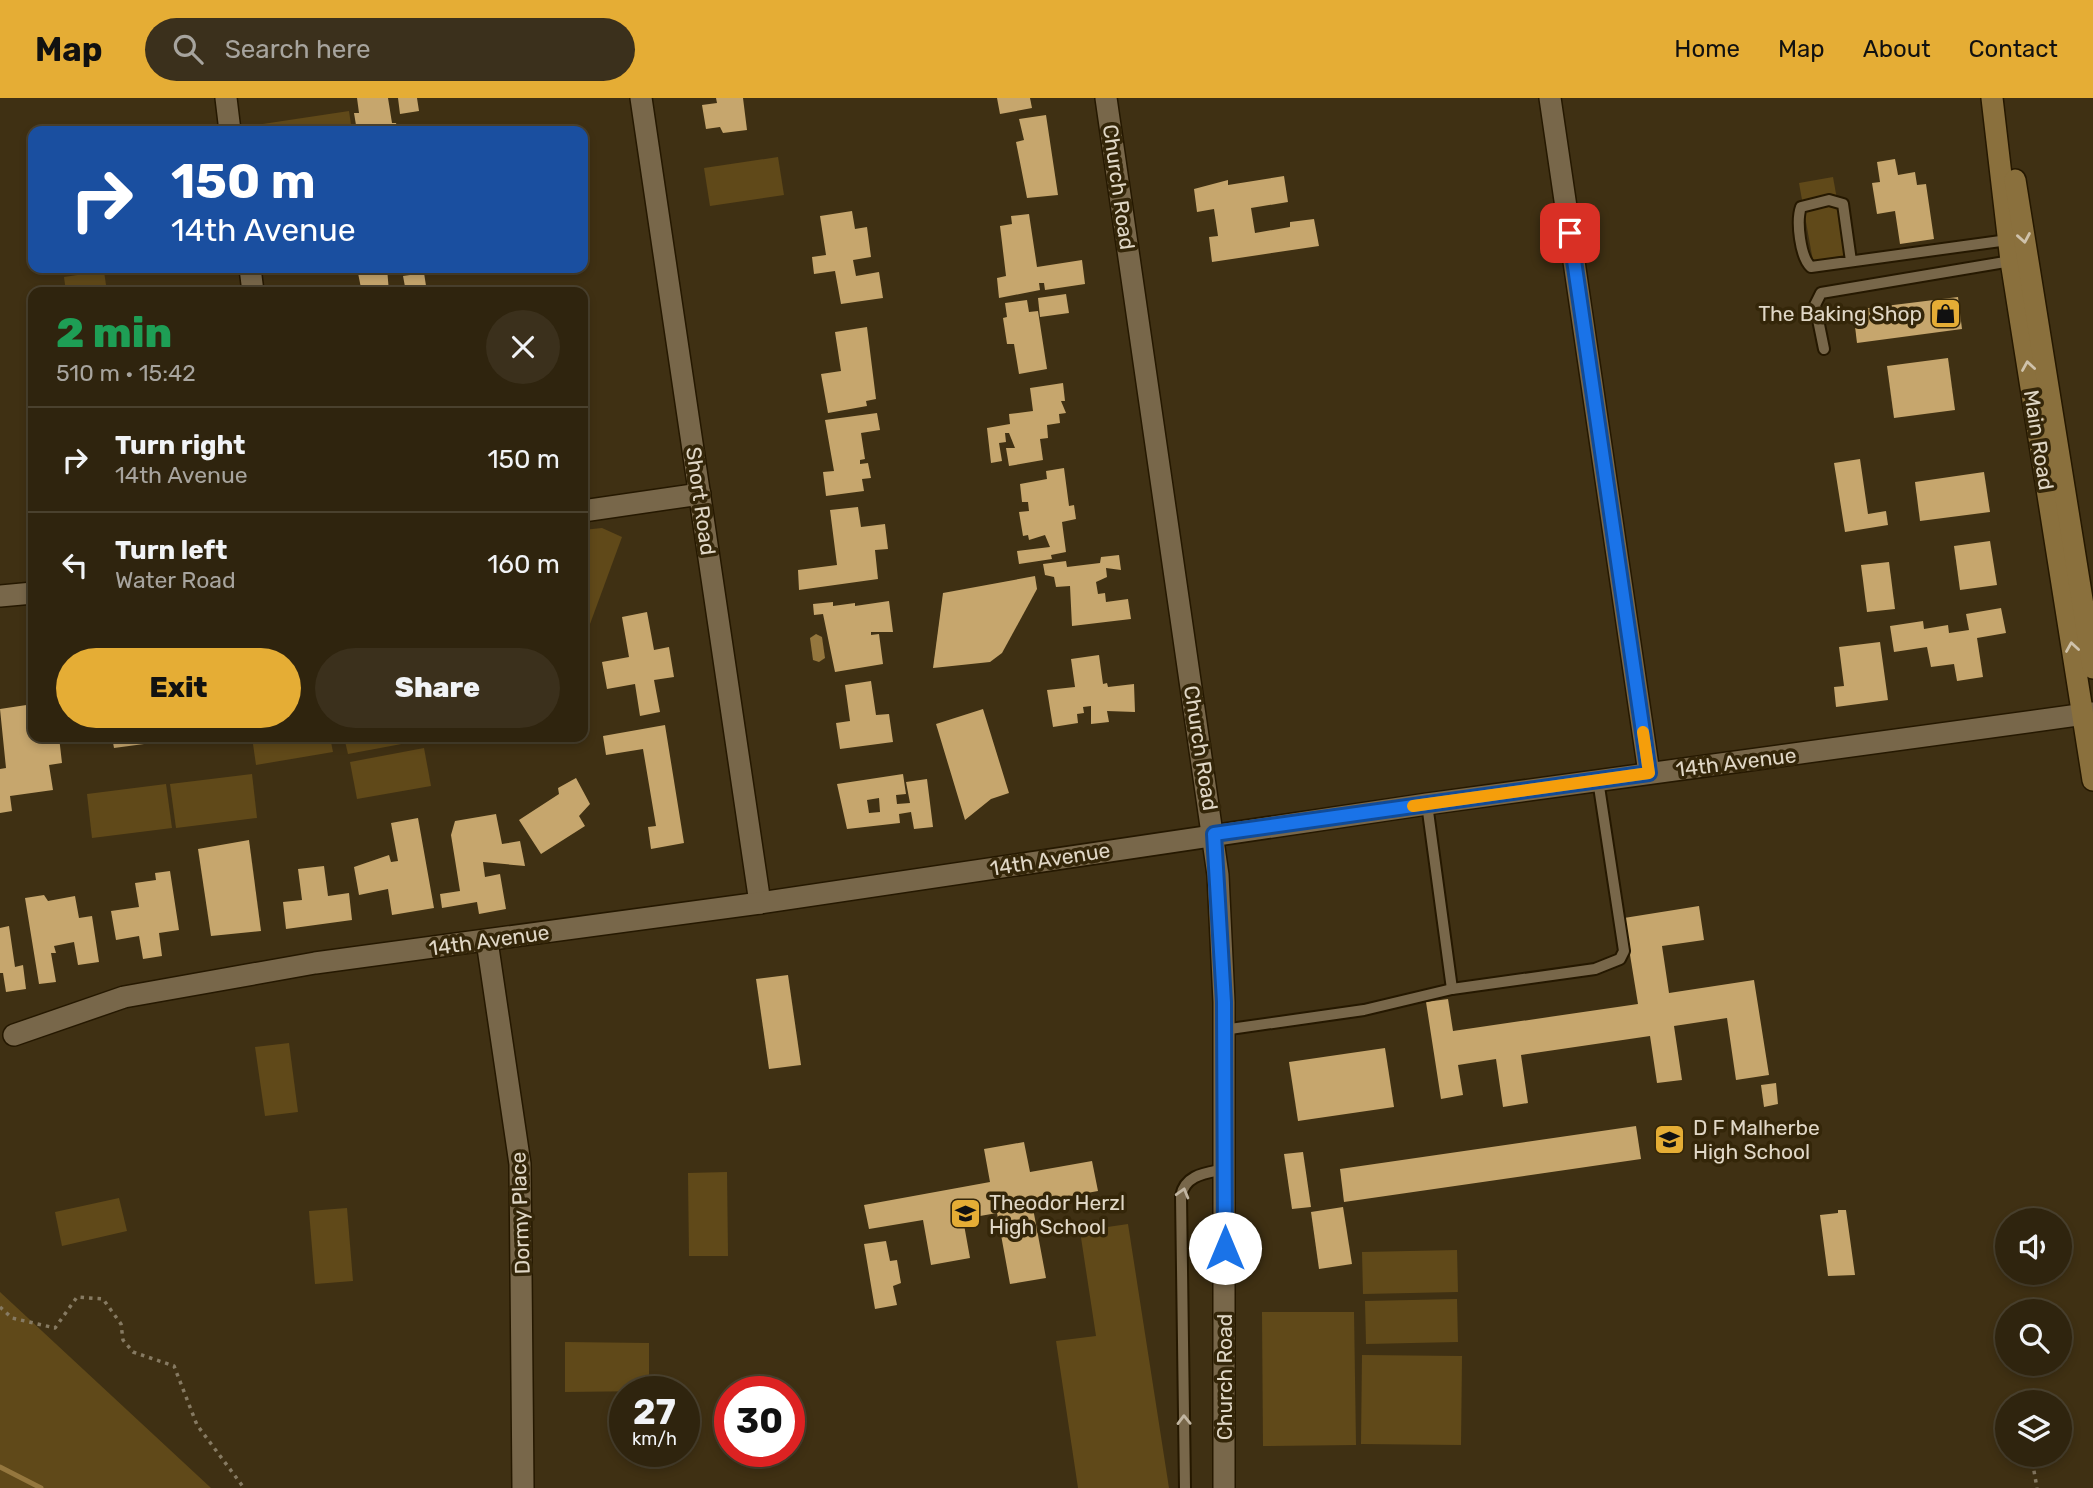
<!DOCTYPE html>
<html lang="en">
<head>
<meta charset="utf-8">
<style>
	:root { --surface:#2f240e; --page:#3b301c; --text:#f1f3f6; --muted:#a7a49e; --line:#4a412e; --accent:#e5ad35 }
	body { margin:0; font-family:Rubik,sans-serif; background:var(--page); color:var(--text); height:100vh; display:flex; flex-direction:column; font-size:26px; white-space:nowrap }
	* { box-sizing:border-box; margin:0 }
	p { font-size:23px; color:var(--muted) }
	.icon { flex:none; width:38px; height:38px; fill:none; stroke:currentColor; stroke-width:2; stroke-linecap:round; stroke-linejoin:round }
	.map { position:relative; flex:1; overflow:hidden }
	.panel { position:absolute; left:28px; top:189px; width:560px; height:455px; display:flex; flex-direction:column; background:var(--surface); border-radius:14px; box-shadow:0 4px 10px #0003,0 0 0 2px var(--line) }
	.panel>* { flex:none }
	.hud { position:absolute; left:28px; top:28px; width:560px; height:147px; border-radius:14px; box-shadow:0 4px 10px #0003,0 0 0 2px var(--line); background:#1a4fa0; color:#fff; overflow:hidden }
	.tools { position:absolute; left:1995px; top:1110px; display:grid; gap:14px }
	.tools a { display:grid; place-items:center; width:77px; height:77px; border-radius:50%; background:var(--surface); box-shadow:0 4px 10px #0003,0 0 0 2px var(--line); font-size:35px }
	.speed { position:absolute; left:609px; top:1278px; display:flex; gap:14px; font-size:35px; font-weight:700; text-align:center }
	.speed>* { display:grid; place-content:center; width:91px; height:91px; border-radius:50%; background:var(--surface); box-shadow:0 4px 10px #0003,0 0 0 2px var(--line); line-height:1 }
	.speed small { font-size:18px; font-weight:400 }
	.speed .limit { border:10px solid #d22; background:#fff; color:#111 }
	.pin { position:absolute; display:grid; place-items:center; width:60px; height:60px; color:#fff; margin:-30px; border-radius:14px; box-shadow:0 4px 10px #0006 }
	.me { position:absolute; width:77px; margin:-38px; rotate:0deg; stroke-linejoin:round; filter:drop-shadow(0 0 5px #0008) }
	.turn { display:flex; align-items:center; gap:24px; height:147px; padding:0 28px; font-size:32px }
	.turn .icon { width:91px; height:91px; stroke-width:2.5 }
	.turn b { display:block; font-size:49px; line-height:60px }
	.round { display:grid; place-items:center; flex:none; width:74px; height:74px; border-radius:37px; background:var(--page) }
	.overview { display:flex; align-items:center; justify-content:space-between; height:119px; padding:0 28px }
	h1 { font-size:42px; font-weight:800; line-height:52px; color:#1e9e55 }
	.action { display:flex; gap:14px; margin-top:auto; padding:14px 28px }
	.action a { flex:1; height:80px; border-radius:42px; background:var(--accent); color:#111; font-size:28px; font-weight:800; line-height:80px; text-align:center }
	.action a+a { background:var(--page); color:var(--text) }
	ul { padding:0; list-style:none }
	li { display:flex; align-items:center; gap:21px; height:105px; padding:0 28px; border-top:2px solid var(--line) }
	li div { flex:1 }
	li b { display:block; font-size:26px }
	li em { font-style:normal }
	header { display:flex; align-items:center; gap:42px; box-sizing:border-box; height:98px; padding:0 35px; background:var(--accent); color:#111 }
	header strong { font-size:33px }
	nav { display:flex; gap:38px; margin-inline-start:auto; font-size:24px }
	.search { width:490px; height:63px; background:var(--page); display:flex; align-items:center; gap:18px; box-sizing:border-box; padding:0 24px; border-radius:38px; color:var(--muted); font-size:26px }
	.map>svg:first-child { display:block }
	.green { fill:#604919 }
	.water { fill:#95773e }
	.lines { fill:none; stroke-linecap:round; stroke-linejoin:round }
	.stream { stroke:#95773e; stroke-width:5 }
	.building { fill:#c6a66d; fill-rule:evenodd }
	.lane-casing { stroke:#251800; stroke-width:14 }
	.street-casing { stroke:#251800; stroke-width:24 }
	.secondary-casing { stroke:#251800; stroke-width:24 }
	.path { stroke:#867a62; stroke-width:3.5; stroke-dasharray:3.5 5; stroke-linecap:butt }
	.lane { stroke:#78674a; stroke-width:10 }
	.street { stroke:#78674a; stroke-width:21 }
	.secondary { stroke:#8a703d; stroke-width:21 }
	.oneway { stroke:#cfc2ab }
	.oneway2 { stroke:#c1b5a1 }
	.route-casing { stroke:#114b97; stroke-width:18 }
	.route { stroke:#1a73e8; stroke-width:12 }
	.slow { stroke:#f59e0b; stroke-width:12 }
	.labels { text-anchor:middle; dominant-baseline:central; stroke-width:7; stroke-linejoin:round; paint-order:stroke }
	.street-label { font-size:21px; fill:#e0d7c6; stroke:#342609 }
	.poi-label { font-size:21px; fill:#e0d7c6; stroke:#342609; text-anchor:start }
</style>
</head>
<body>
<header>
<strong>Map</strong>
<div class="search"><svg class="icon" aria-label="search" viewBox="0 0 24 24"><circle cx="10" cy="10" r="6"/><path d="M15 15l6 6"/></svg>Search here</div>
<nav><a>Home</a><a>Map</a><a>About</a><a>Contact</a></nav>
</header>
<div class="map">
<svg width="2093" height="1390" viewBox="0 0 2093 1390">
	<rect width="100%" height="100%" fill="#3f3013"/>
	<g class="green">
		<path d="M349 13 352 33H257L256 27Z"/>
		<path d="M778 59 784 97 710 108 704 70Z"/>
		<path d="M1833 79 1847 157 1813 163 1799 85Z"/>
		<path d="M104 173 107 194H66L64 179Z"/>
		<path d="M602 430 622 439 583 545V432Z"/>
		<path d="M252 639H330L333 654 256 667Z"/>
		<path d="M344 639H422L423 642 348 656Z"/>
		<path d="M424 650 431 688 357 701 350 664Z"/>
		<path d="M252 676 257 720 176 730 170 686Z"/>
		<path d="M166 686 172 730 92 740 87 696Z"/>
		<path d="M289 945 298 1014 265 1018 255 949Z"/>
		<path d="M727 1074 728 1158H689L688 1075Z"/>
		<path d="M119 1100 127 1133 62 1148 55 1114Z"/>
		<path d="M347 1110 353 1183 315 1186 309 1113Z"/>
		<path d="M1128 1126 1169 1390H1078L1056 1243 1096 1238 1080 1133Z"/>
		<path d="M1457 1152 1458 1194 1363 1196 1362 1154Z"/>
		<path d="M0 1194 211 1390H0Z"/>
		<path d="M1457 1201 1458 1244 1366 1246 1365 1203Z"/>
		<path d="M1262 1214H1354L1356 1347 1263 1348Z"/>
		<path d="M565 1244 649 1245V1293L565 1294Z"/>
		<path d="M1362 1257 1462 1258 1461 1347 1361 1346Z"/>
	</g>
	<path class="water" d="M816 536 822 539 825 560 819 564 813 562 810 540Z"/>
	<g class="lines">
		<path class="stream" d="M0 1369 41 1390"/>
	</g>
	<g class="building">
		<path d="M357 0H388L392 25H396L398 33H357L354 15H359Z"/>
		<path d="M398 0H417L419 13 400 16Z"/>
		<path d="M716 0H743L747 32 723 35 720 29 706 31 702 7 717 5Z"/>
		<path d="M997 0H1030L1032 10 1000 16Z"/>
		<path d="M1046 17 1058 97 1027 100 1016 44 1024 42 1019 21Z"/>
		<path d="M1895 61 1898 77 1915 74 1917 87 1926 86 1934 141 1900 146 1895 113 1877 116 1872 85 1880 84 1877 64Z"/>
		<path d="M1284 78 1288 104 1251 110 1255 135 1290 129V124L1314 121 1319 148 1212 164 1209 139 1218 138 1214 111 1197 114 1194 91 1228 82V87Z"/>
		<path d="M852 113 855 131 867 129 871 159 853 162 856 178 879 174 883 200 841 206 835 173 814 176 812 159 826 157 820 118Z"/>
		<path d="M1029 116 1037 169 1082 162 1085 186 1045 192 1044 185H1039L1040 192 999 200 997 180 1006 178 1000 128 1012 126 1011 118Z"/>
		<path d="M357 170H387L389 194H347L361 190Z"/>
		<path d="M424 175 427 194H406L403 178Z"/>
		<path d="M1066 196 1069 215 1040 219 1038 200Z"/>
		<path d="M1958 199 1962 231 1857 245 1853 212Z"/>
		<path d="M1027 202 1029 214 1038 213 1047 271 1019 276 1014 246H1007L1003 220 1007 219 1005 205Z"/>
		<path d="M867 229 876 301 866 303 867 308 828 315 821 276 841 273 835 234Z"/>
		<path d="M1948 260 1955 312 1894 320 1887 268Z"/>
		<path d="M1063 285 1065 303H1061L1066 315 1059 316 1060 325 1047 327 1048 340 1040 341 1043 362 1009 368 1006 350H1015L1009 335H1005L1006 344 999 345 1002 363 991 365 987 330 1010 326 1009 316 1033 313 1030 290Z"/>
		<path d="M877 315 880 332 861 335 865 361 860 362V366L868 365 871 380 862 381 864 393 826 398 823 374 834 373 825 322Z"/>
		<path d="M1860 361 1868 416 1886 413 1888 427 1845 434 1834 365Z"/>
		<path d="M1064 370 1069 408 1074 407 1076 421 1062 424 1066 454 1051 457 1052 461 1019 466 1017 453 1050 449 1045 437 1029 442 1028 437 1023 438 1019 414 1029 413 1028 404H1022L1020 386 1047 381 1046 373Z"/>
		<path d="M1984 374 1990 414 1920 423 1915 384Z"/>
		<path d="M858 409 861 429 885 426 888 451 875 452 878 481 799 492 798 472 837 467 830 412Z"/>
		<path d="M1990 443 1997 487 1960 492 1954 448Z"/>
		<path d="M1119 457 1121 472 1106 470 1107 479 1096 484 1098 496 1105 495 1106 504 1128 501 1131 521 1072 528 1070 488 1056 489 1054 479 1045 477 1043 466 1066 463 1067 469 1100 465 1101 459Z"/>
		<path d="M1889 464 1895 511 1867 514 1861 467Z"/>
		<path d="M1035 478 1037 491 1002 555 990 564 933 570 943 495Z"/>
		<path d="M889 503 893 534H871V537L879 536 883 566 835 574 823 516 814 517 813 506 833 504V508L855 505V508Z"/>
		<path d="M2001 510 2006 535 1977 540 1983 579 1957 583 1954 566 1931 569 1927 549 1894 554 1890 528 1923 523 1924 531 1948 527 1949 535 1969 532 1966 516Z"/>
		<path d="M647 514 654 552 669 549 674 579 654 582 660 614 640 618 635 586 607 591 602 564 629 559 622 519Z"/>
		<path d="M1880 544 1888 602 1836 609 1834 589 1844 588 1839 549Z"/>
		<path d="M1099 557 1103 586 1107 585 1108 589 1134 586 1135 614 1107 613 1109 624 1091 626V608L1083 609 1084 615 1077 616 1078 625 1053 629 1047 592 1075 589 1071 561Z"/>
		<path d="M871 583 876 617 889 616 893 644 840 651 836 625 850 623 845 587Z"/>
		<path d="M33 606V639H59L62 665 49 667 53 692 10 698 12 713 0 715V671L6 670 0 611Z"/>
		<path d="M983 611 1009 695 991 701 965 722 936 626Z"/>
		<path d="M665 627 684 745 651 751 648 729 656 728 643 651 606 657 603 638Z"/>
		<path d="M112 639H143L144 646 114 650Z"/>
		<path d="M903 676 906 696 896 697 897 706 910 705 906 684 927 681 933 729 914 731 911 714 899 716 900 725 847 731 837 686ZM879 700 880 714 869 715 867 702Z"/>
		<path d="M576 680 590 706 579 718 585 728 541 756 519 722 559 696 558 690Z"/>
		<path d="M496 716 502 746 520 743 525 768 483 764 485 779 500 776 506 811 479 816 477 804 442 810 440 796 460 793 451 737 455 723Z"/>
		<path d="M418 720 434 810 392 817 388 791 359 797 354 769 389 757 391 764 398 763 391 725Z"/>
		<path d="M249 742 261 833 211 838 198 751Z"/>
		<path d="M324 768 328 798 349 795 352 822 286 831 283 804 302 802 298 771Z"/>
		<path d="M170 773 179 832 159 835 162 858 143 861 139 838 116 842 111 813 139 809 135 785 156 782 155 775Z"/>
		<path d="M44 797 48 803 75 798 79 820 92 818 99 864 78 867 74 844 54 848 56 855H51L56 884 39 886 25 800Z"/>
		<path d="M1699 808 1704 842 1662 848 1669 895 1754 882 1769 977 1736 982 1727 920 1674 928 1682 982 1657 985 1650 938 1521 957 1528 1005 1503 1009 1496 961 1458 967 1463 997 1441 1001 1426 904 1448 901 1453 933 1638 906 1624 820Z"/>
		<path d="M9 828 15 869 23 867 26 891 6 894 3 875H0V830Z"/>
		<path d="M788 877 801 967 769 971 756 881Z"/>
		<path d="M1385 950 1394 1009 1298 1023 1289 964Z"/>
		<path d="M1776 985 1778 1006 1764 1009 1761 987Z"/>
		<path d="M1636 1028 1641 1061 1344 1104 1340 1071Z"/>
		<path d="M1024 1044 1030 1074 1092 1063 1098 1093 1032 1105 1046 1180 1010 1186 997 1115 963 1121 970 1160 931 1167 923 1122 869 1131 864 1107 990 1084 984 1051Z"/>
		<path d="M1303 1054 1311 1109 1292 1111 1284 1056Z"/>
		<path d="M1343 1109 1352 1166 1319 1171 1311 1114Z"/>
		<path d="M1838 1112H1846L1855 1177 1828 1178 1820 1117 1838 1115Z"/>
		<path d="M886 1143 890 1163 897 1162 901 1185 893 1188 897 1207 875 1211 864 1146Z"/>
	</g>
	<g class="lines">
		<defs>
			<g id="lane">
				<path d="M1851 163 1843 106 1829 102 1801 109C1796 123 1800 159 1811 169L2008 142"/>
				<path d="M1824 251 1815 207 1821 195 2011 163"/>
				<path d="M1427 706 1452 891"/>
				<path d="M1223 932 1364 912 1452 891 1595 871 1620 861 1624 853 1598 682"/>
				<path d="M1185 1390 1181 1098C1185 1076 1207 1075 1225 1071"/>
			</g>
			<g id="street">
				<path d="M226 0 230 33"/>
				<path d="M641 0 760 805"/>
				<path d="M1106 0 1218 777 1224 904V1390"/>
				<path d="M1550 0 1649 675"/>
				<path d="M250 170 253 194"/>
				<path d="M583 413 700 396"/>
				<path d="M0 498 33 495"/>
				<path d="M487 843 520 1066 523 1390"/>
				<path d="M14 937 124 899 315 865 760 805 1427 706 2093 615"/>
			</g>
			<g id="secondary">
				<path d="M1992 0 2011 163 2093 682"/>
				<path d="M2015 82 2093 570"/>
			</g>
		</defs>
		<use href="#lane" class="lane-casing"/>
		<use href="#street" class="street-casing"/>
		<use href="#secondary" class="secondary-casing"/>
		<g class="path">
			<path d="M0 1209 12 1220 55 1230 77 1199 103 1201 121 1226 123 1242 133 1254 174 1268 197 1327 244 1390"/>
			<path d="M2031 1356 2037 1390"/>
		</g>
		<use href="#lane" class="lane"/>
		<use href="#street" class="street"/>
		<use href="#secondary" class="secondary"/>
	</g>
	<defs><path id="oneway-chevron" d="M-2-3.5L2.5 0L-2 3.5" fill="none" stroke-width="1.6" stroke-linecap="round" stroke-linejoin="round" transform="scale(1.75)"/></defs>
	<g class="oneway">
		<use href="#oneway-chevron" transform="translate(2024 140) rotate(80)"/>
		<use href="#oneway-chevron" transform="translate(2028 268) rotate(-99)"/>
		<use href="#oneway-chevron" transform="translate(2072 549) rotate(-99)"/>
	</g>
	<g class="oneway2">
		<use href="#oneway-chevron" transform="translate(1183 1095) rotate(-74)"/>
		<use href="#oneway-chevron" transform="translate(1184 1322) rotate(-91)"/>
	</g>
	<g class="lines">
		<defs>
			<path id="route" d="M1225 1150 1224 904 1214 736 1649 675 1570 135"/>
		</defs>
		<use href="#route" class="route-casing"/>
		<use href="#route" class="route"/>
		<path class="slow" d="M1413 708 1649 675 1643 634"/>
	</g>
	<defs>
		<symbol id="shop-square" viewBox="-11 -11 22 22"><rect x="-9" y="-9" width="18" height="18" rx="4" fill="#e5ad35" stroke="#342609"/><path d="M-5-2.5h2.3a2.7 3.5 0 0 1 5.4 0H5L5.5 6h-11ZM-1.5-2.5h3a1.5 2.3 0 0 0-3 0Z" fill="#111"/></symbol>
		<symbol id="school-square" viewBox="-11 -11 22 22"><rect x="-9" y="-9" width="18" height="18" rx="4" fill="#e5ad35" stroke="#342609"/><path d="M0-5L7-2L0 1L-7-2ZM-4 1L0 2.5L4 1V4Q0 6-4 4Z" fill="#111"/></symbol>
	</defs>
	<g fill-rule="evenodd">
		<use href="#shop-square" x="1928" y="198" width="35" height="35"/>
		<use href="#school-square" x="1652" y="1024" width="35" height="35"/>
		<use href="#school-square" x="948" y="1098" width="35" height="35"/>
	</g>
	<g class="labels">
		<g class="street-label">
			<text transform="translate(1119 89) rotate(82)">Church Road</text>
			<text transform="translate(2039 342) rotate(81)">Main Road</text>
			<text transform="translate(701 403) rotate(82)">Short Road</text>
			<text transform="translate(1201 650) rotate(81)">Church Road</text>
			<text transform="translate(1736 664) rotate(-7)">14th Avenue</text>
			<text transform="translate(1050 761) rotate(-9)">14th Avenue</text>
			<text transform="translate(489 842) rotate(-8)">14th Avenue</text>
			<text transform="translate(520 1115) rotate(-92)">Dormy Place</text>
			<text transform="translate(1224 1279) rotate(-90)">Church Road</text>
		</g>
		<g class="poi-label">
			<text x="1922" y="215" text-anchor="end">The Baking Shop</text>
			<text x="1693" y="1029">D F Malherbe<tspan x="1693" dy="24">High School</tspan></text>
			<text x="989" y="1104">Theodor Herzl<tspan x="989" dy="24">High School</tspan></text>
		</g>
	</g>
</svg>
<div class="tools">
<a><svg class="icon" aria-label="sound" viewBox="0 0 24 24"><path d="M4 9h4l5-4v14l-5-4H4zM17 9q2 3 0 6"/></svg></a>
<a><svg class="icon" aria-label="search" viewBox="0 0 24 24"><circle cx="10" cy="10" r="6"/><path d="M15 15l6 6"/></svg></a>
<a><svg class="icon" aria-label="layers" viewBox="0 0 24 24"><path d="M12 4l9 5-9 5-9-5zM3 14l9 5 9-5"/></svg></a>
</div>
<div class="speed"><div>27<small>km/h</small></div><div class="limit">30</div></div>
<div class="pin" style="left:1570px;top:135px;background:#d93025"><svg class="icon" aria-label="arrive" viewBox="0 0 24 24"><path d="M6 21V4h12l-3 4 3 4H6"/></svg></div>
<svg class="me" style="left:1225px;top:1150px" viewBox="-20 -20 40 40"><circle r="19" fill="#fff"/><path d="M0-13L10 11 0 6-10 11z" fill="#1a73e8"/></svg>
<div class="hud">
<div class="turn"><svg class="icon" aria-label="right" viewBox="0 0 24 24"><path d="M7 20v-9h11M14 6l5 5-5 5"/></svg><div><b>150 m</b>14th Avenue</div></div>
</div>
<section class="panel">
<div class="overview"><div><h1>2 min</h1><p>510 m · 15:42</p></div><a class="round"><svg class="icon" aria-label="close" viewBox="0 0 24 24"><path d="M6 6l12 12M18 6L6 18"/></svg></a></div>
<ul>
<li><svg class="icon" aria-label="right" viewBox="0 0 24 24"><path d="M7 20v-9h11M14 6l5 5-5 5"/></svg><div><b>Turn right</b><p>14th Avenue</p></div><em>150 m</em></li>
<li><svg class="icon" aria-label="left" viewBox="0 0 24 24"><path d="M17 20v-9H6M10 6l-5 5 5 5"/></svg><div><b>Turn left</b><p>Water Road</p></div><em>160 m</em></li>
</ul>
<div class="action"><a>Exit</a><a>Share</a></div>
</section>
</div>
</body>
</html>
